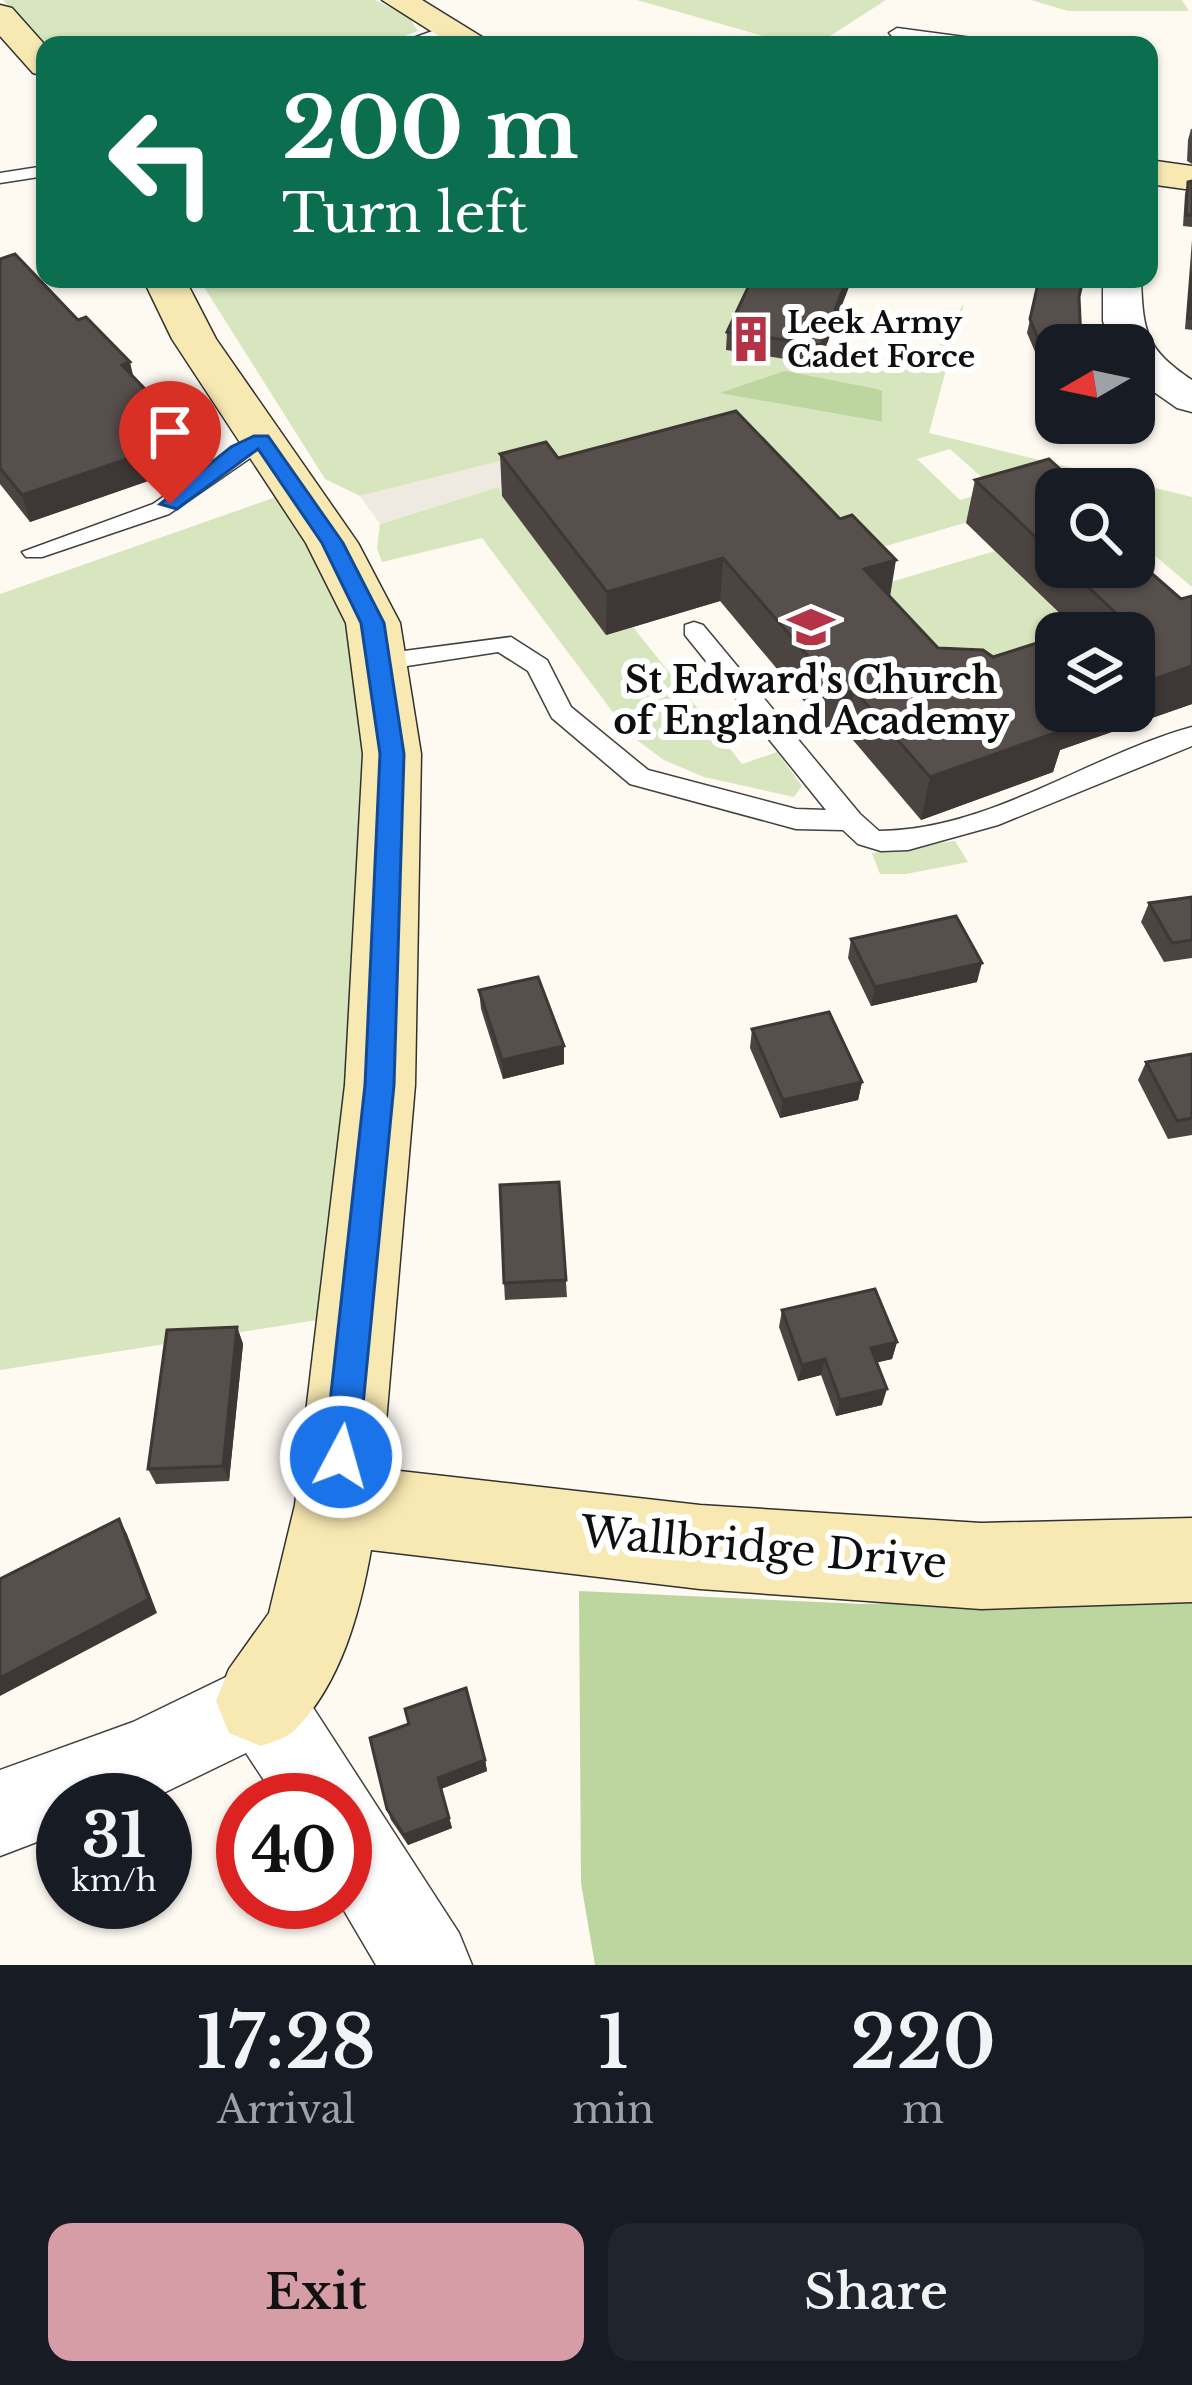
<!DOCTYPE html>
<html lang="en">
<head>
<meta charset="utf-8">
<style>
	:root { --surface:#171b24; --page:#20242c; --text:#f1f3f6; --muted:#9ea1a6; --accent:#d69da7 }
	body { margin:0; font-family:"Libre Baskerville",serif; background:var(--page); color:var(--text); height:100vh; display:flex; flex-direction:column; font-size:45px; white-space:nowrap }
	* { box-sizing:border-box; margin:0 }
	p { font-size:39px; color:var(--muted) }
	.icon { flex:none; width:66px; height:66px; fill:none; stroke:currentColor; stroke-width:2; stroke-linecap:round; stroke-linejoin:round }
	.map { position:relative; height:1965px; overflow:hidden }
	.details { display:flex; flex-direction:column; background:var(--surface); flex:1 }
	.details>* { flex:none }
	.guide { position:absolute; left:36px; top:36px; width:1122px; height:252px; border-radius:24px; box-shadow:0 3px 9px #0004; background:#0b6e4f; color:#fff; overflow:hidden }
	.needle { width:78px; rotate:261deg }
	.fabs { position:absolute; left:1035px; top:324px; display:grid; gap:24px }
	.fabs a { display:grid; place-items:center; width:120px; height:120px; border-radius:24px; background:var(--surface); box-shadow:0 3px 9px #0004; font-size:60px }
	.speed { position:absolute; left:36px; top:1773px; display:flex; gap:24px; font-size:60px; font-weight:700; text-align:center }
	.speed>* { display:grid; place-content:center; width:156px; height:156px; border-radius:50%; background:var(--surface); box-shadow:0 3px 9px #0004; line-height:1 }
	.speed small { font-size:30px; font-weight:400 }
	.speed .limit { border:18px solid #d22; background:#fff; color:#111 }
	.pin { position:absolute; display:grid; place-items:center; width:102px; height:102px; color:#fff; margin:-123px -51px; border-radius:50% 50% 50% 0; rotate:-45deg; box-shadow:0 0 12px #0007 }
	.pin .icon { rotate:45deg }
	.me { position:absolute; width:132px; margin:-66px; rotate:6deg; stroke-linejoin:round; filter:drop-shadow(0 0 9px #0008) }
	.turn { display:flex; align-items:center; gap:42px; height:252px; padding:0 48px; font-size:54px }
	.turn .icon { width:156px; height:156px; stroke-width:2.5 }
	.turn b { display:block; font-size:84px; line-height:102px }
	.eta { display:flex; justify-content:space-evenly; align-items:center; height:204px; text-align:center }
	.eta b { font-size:72px; font-weight:600; line-height:84px }
	.primary-button { display:flex; gap:24px; margin-top:auto; padding:24px 48px }
	.primary-button a { flex:1; height:138px; border-radius:24px; background:var(--accent); color:#111; font-size:48px; font-weight:600; line-height:138px; text-align:center }
	.primary-button a+a { background:var(--page); color:var(--text) }
	.map>svg:first-child { display:block }
	.green { fill:#d7e6be; fill-rule:evenodd }
	.forest { fill:#bdd59f }
	.plaza { fill:#eee9e1 }
	.lines { fill:none; stroke-linecap:round; stroke-linejoin:round }
	.lane-casing { stroke:#424242; stroke-width:3 }
	.street-casing { stroke:#424242; stroke-width:3 }
	.secondary-casing { stroke:#313131; stroke-width:3 }
	.lane { fill:#fff; fill-rule:evenodd }
	.street { fill:#fff; fill-rule:evenodd }
	.secondary { fill:#f8e9b3; fill-rule:evenodd }
	.wall { fill:#4b4441 }
	.shaded-wall { fill:#3d3735 }
	.building { fill:#574f4c; stroke:#3d3735; stroke-width:3 }
	.route { fill:#1a73e8; stroke:#114b97; stroke-width:3 }
	.labels { text-anchor:middle; dominant-baseline:central; stroke-width:12; stroke-linejoin:round; paint-order:stroke }
	.far-poi-label { font-size:30px; font-weight:bold; fill:#0f0f0f; stroke:#fff; text-anchor:start }
	.poi-label { font-size:36px; font-weight:bold; fill:#0f0f0f; stroke:#fff }
	.near-street-label { font-size:42px; fill:#0f0f0f; stroke:#fff }
</style>
</head>
<body>
<div class="map">
<svg width="1192" height="1965" viewBox="0 0 1192 1965">
	<rect width="100%" height="100%" fill="#fefaf2"/>
	<g class="green">
		<path d="M3 0H375L409 17 418 31 380 45H47Z"/>
		<path d="M637 0H886L816 45H795Z"/>
		<path d="M1031 0H1182L1189 11H1068Z"/>
		<path d="M199 279H758L727 350 819 364 838 358 925 369 964 303 929 433 1192 497V587L1134 538V489H1056V496L815 567 559 500 525 455 360 496 325 479ZM882 389 881 422 723 393ZM950 449 995 489 994 490 960 500 917 459Z"/>
		<path d="M498 487 606 634 633 627 742 764 777 752 802 786 794 797 704 777 664 760 630 735 482 538 382 562 377 548 380 524Z"/>
		<path d="M276 497 381 662 356 1314 0 1370V594Z"/>
		<path d="M995 551 1079 633H1056V676L983 700 874 587Z"/>
		<path d="M955 841 968 862 906 874H880L872 853Z"/>
	</g>
	<g class="forest">
		<path d="M785 371 882 390V422L720 393Z"/>
		<path d="M579 1591 863 1604 1192 1595V1965H595L581 1883Z"/>
	</g>
	<path class="plaza" d="M525 455 547 484 502 496 498 487 380 524 360 496Z"/>
	<g class="lines">
		<defs>
			<g id="lane">
				<path d="M449 25 454 27V33L418 45H394Z"/>
				<path d="M897 28 987 40 995 45 892 36 889 33Z"/>
				<path d="M45 166V176L0 183V173Z"/>
				<path d="M261 434 272 440 269 445 169 514 42 557H26L22 552 153 504 231 449Z"/>
				<path d="M694 622 703 625 860 814 879 831C991 830 1087 756 1192 727V746L998 825 908 850 881 851 858 844 843 830 796 829 630 784 552 718 528 671 498 652 381 670 368 662 381 654 511 637 547 660 571 707 648 770 796 809 826 810 685 635V625Z"/>
			</g>
			<g id="street">
				<path d="M1103 279H1141C1143 333 1146 349 1192 380V412L1177 408 1134 378V345H1111L1103 321Z"/>
				<path d="M261 1660 290 1672 459 1933 472 1965H376L339 1902H345V1800H277L246 1753 149 1800H63V1832L0 1856V1770L133 1722Z"/>
			</g>
			<g id="secondary">
				<path d="M382 0H422L495 45H453Z"/>
				<path d="M0 5 12 8 45 45V76L33 73 0 36Z"/>
				<path d="M1149 160 1192 166V190L1149 184Z"/>
				<path d="M143 279H185L216 339 358 543 400 623 421 754 415 1085 382 1469 700 1505 981 1523 1192 1518V1602L981 1609 700 1589 371 1550C360 1612 341 1683 295 1730 287 1738 272 1742 261 1746L229 1733 216 1701 229 1669 269 1613 295 1505 345 1085 363 754 346 623 306 543 172 339Z"/>
			</g>
		</defs>
		<use href="#lane" class="lane-casing"/>
		<use href="#street" class="street-casing"/>
		<use href="#secondary" class="secondary-casing"/>
		<use href="#lane" class="lane"/>
		<use href="#street" class="street"/>
		<use href="#secondary" class="secondary"/>
	</g>
	<g class="wall">
		<path d="M1191 129H1192V164L1187 161 1188 140Z"/>
		<path d="M1192 181V227L1183 226 1185 194 1188 182Z"/>
		<path d="M1192 240V330L1185 329Z"/>
		<path d="M0 259 134 377 197 464 30 522 0 484Z"/>
		<path d="M752 279H852L819 364 726 350 727 332Z"/>
		<path d="M1039 279 1079 298 1080 345H1056V354H1036L1027 333Z"/>
		<path d="M500 454 558 458 890 596 938 648 993 657 1077 630 966 523 975 480 1056 489V567H1134L1181 599 1192 596V704L1060 750 1053 772 921 820 847 733 834 737 720 601 606 635 502 496Z"/>
		<path d="M1192 897V958L1164 962 1141 922 1149 903Z"/>
		<path d="M851 939 977 982 871 1006 848 958Z"/>
		<path d="M479 990 564 1064 503 1079 481 1009Z"/>
		<path d="M752 1029 862 1082 858 1100 780 1118 750 1048Z"/>
		<path d="M1192 1054V1135L1168 1139 1138 1080 1146 1062Z"/>
		<path d="M559 1182 567 1297 505 1300 504 1283Z"/>
		<path d="M782 1310 897 1342 892 1359 877 1362 882 1405 836 1416 821 1375 798 1381 779 1327Z"/>
		<path d="M237 1327 243 1344 229 1481 156 1484 148 1469Z"/>
		<path d="M485 1760 487 1771 441 1789 452 1828 408 1845 391 1820 387 1809Z"/>
	</g>
	<g class="shaded-wall">
		<path d="M847 279H852L819 364 821 345Z"/>
		<path d="M130 362 136 388 122 365Z"/>
		<path d="M191 437 197 464 30 522 22 495Z"/>
		<path d="M723 558 720 601 606 635 607 592Z"/>
		<path d="M896 560 889 603 864 569Z"/>
		<path d="M1192 666V704L1060 750 1053 772 921 820 930 777 1060 711H1134V686Z"/>
		<path d="M854 690 847 733 834 737 841 694Z"/>
		<path d="M982 963 977 982 871 1006 875 987Z"/>
		<path d="M564 1046V1064L503 1079 502 1060Z"/>
		<path d="M862 1082 858 1100 780 1118 783 1100Z"/>
		<path d="M237 1327 243 1344 229 1481 223 1466Z"/>
		<path d="M897 1342 892 1359 867 1365 871 1348Z"/>
		<path d="M825 1359 821 1375 798 1381 802 1365Z"/>
		<path d="M887 1389 882 1405 836 1416 840 1400Z"/>
		<path d="M119 1519 127 1534 157 1613 0 1696V1678Z"/>
		<path d="M485 1760 487 1771 441 1789 438 1778Z"/>
		<path d="M449 1818 452 1828 408 1845 404 1835Z"/>
	</g>
	<g class="building">
		<path d="M1192 181V215H1186L1188 182Z"/>
		<path d="M15 254 78 320 86 317 130 362 122 365 191 437 22 495 0 468V259Z"/>
		<path d="M1192 270V318H1188Z"/>
		<path d="M752 279H847L821 345 727 332Z"/>
		<path d="M1039 279H1083L1079 297 1081 340 1039 341 1030 319Z"/>
		<path d="M736 411 840 519 852 515 896 560 864 569 938 648 983 650 993 657 1056 637V711H1060L1051 714 1066 729 930 777 854 690 841 694 723 558 607 592 500 454 546 442 558 458Z"/>
		<path d="M1049 459 1082 489H1056V556L975 480Z"/>
		<path d="M1134 558 1181 599 1192 596V666L1134 686V633H1069L1120 617 1067 567H1134Z"/>
		<path d="M1192 897V940L1172 943 1149 903Z"/>
		<path d="M956 916 982 963 875 987 851 939Z"/>
		<path d="M538 977 564 1046 502 1060 479 990Z"/>
		<path d="M829 1012 862 1082 783 1100 752 1029Z"/>
		<path d="M1192 1054V1118L1177 1121 1146 1062Z"/>
		<path d="M559 1182 566 1280 504 1283 500 1185Z"/>
		<path d="M875 1289 897 1342 871 1348 887 1389 840 1400 825 1359 802 1365 782 1310Z"/>
		<path d="M237 1327 223 1466 148 1469 167 1330Z"/>
		<path d="M119 1519 149 1599 0 1678V1579Z"/>
		<path d="M466 1688 485 1760 438 1778 449 1818 404 1835 387 1809 370 1738 409 1724 405 1709Z"/>
	</g>
	<path class="route" d="M254 436H268L343 543 384 623 404 754 394 1085 358 1457 353 1469 341 1473 329 1469 324 1457 365 1085 380 754 361 623 322 543 258 449 177 509 160 504 231 447Z"/>
	<defs>
		<symbol id="building-bare" viewBox="-9 -9 18 18"><path d="M-4-6H4V6H1V3H-1V6H-4ZM-2.5-4.3h1.7v1.8h-1.7ZM.8-4.3h1.7v1.8H.8ZM-2.5-1h1.7V.8h-1.7ZM.8-1h1.7V.8H.8Z" fill="#b43347" stroke="#fff" stroke-width="2.5" paint-order="stroke"/></symbol>
		<symbol id="school-bare" viewBox="-9 -9 18 18"><path d="M0-5L7-2L0 1L-7-2ZM-4 1L0 2.5L4 1V4Q0 6-4 4Z" fill="#b43347" stroke="#fff" stroke-width="2.5" paint-order="stroke"/></symbol>
	</defs>
	<g fill-rule="evenodd">
		<use href="#building-bare" x="718" y="306" width="66" height="66"/>
		<use href="#school-bare" x="778" y="594" width="66" height="66"/>
	</g>
	<g class="labels">
		<g class="far-poi-label">
			<text x="787" y="322">Leek Army<tspan x="787" dy="34">Cadet Force</tspan></text>
		</g>
		<g class="poi-label">
			<text x="811" y="680">St Edward's Church<tspan x="811" dy="41">of England Academy</tspan></text>
		</g>
		<g class="near-street-label">
			<text transform="translate(764 1547) rotate(5)">Wallbridge Drive</text>
		</g>
	</g>
</svg>
<div class="fabs">
<a><svg class="needle" viewBox="-14 -14 28 28"><path d="M0-13l5 13h-10z" fill="#e53935"/><path d="M0 13l5-13h-10z" fill="#9ea1a6"/></svg></a>
<a><svg class="icon" aria-label="search" viewBox="0 0 24 24"><circle cx="10" cy="10" r="6"/><path d="M15 15l6 6"/></svg></a>
<a><svg class="icon" aria-label="layers" viewBox="0 0 24 24"><path d="M12 4l9 5-9 5-9-5zM3 14l9 5 9-5"/></svg></a>
</div>
<div class="speed"><div>31<small>km/h</small></div><div class="limit">40</div></div>
<div class="pin" style="left:170px;top:504px;background:#d93025"><svg class="icon" aria-label="arrive" viewBox="0 0 24 24"><path d="M6 21V4h12l-3 4 3 4H6"/></svg></div>
<svg class="me" style="left:341px;top:1457px" viewBox="-20 -20 40 40"><circle r="17" fill="#1a73e8" stroke="#fff" stroke-width="3"/><path d="M0-11L8 9 0 5-8 9z" fill="#fff"/></svg>
<div class="guide">
<div class="turn"><svg class="icon" aria-label="left" viewBox="0 0 24 24"><path d="M17 20v-9H6M10 6l-5 5 5 5"/></svg><div><b>200 m</b>Turn left</div></div>
</div>
</div>
<section class="details">
<div class="eta">
<div><b>17:28</b><p>Arrival</p></div>
<div><b>1</b><p>min</p></div>
<div><b>220</b><p>m</p></div>
</div>
<div class="primary-button"><a>Exit</a><a>Share</a></div>
</section>
</body>
</html>
